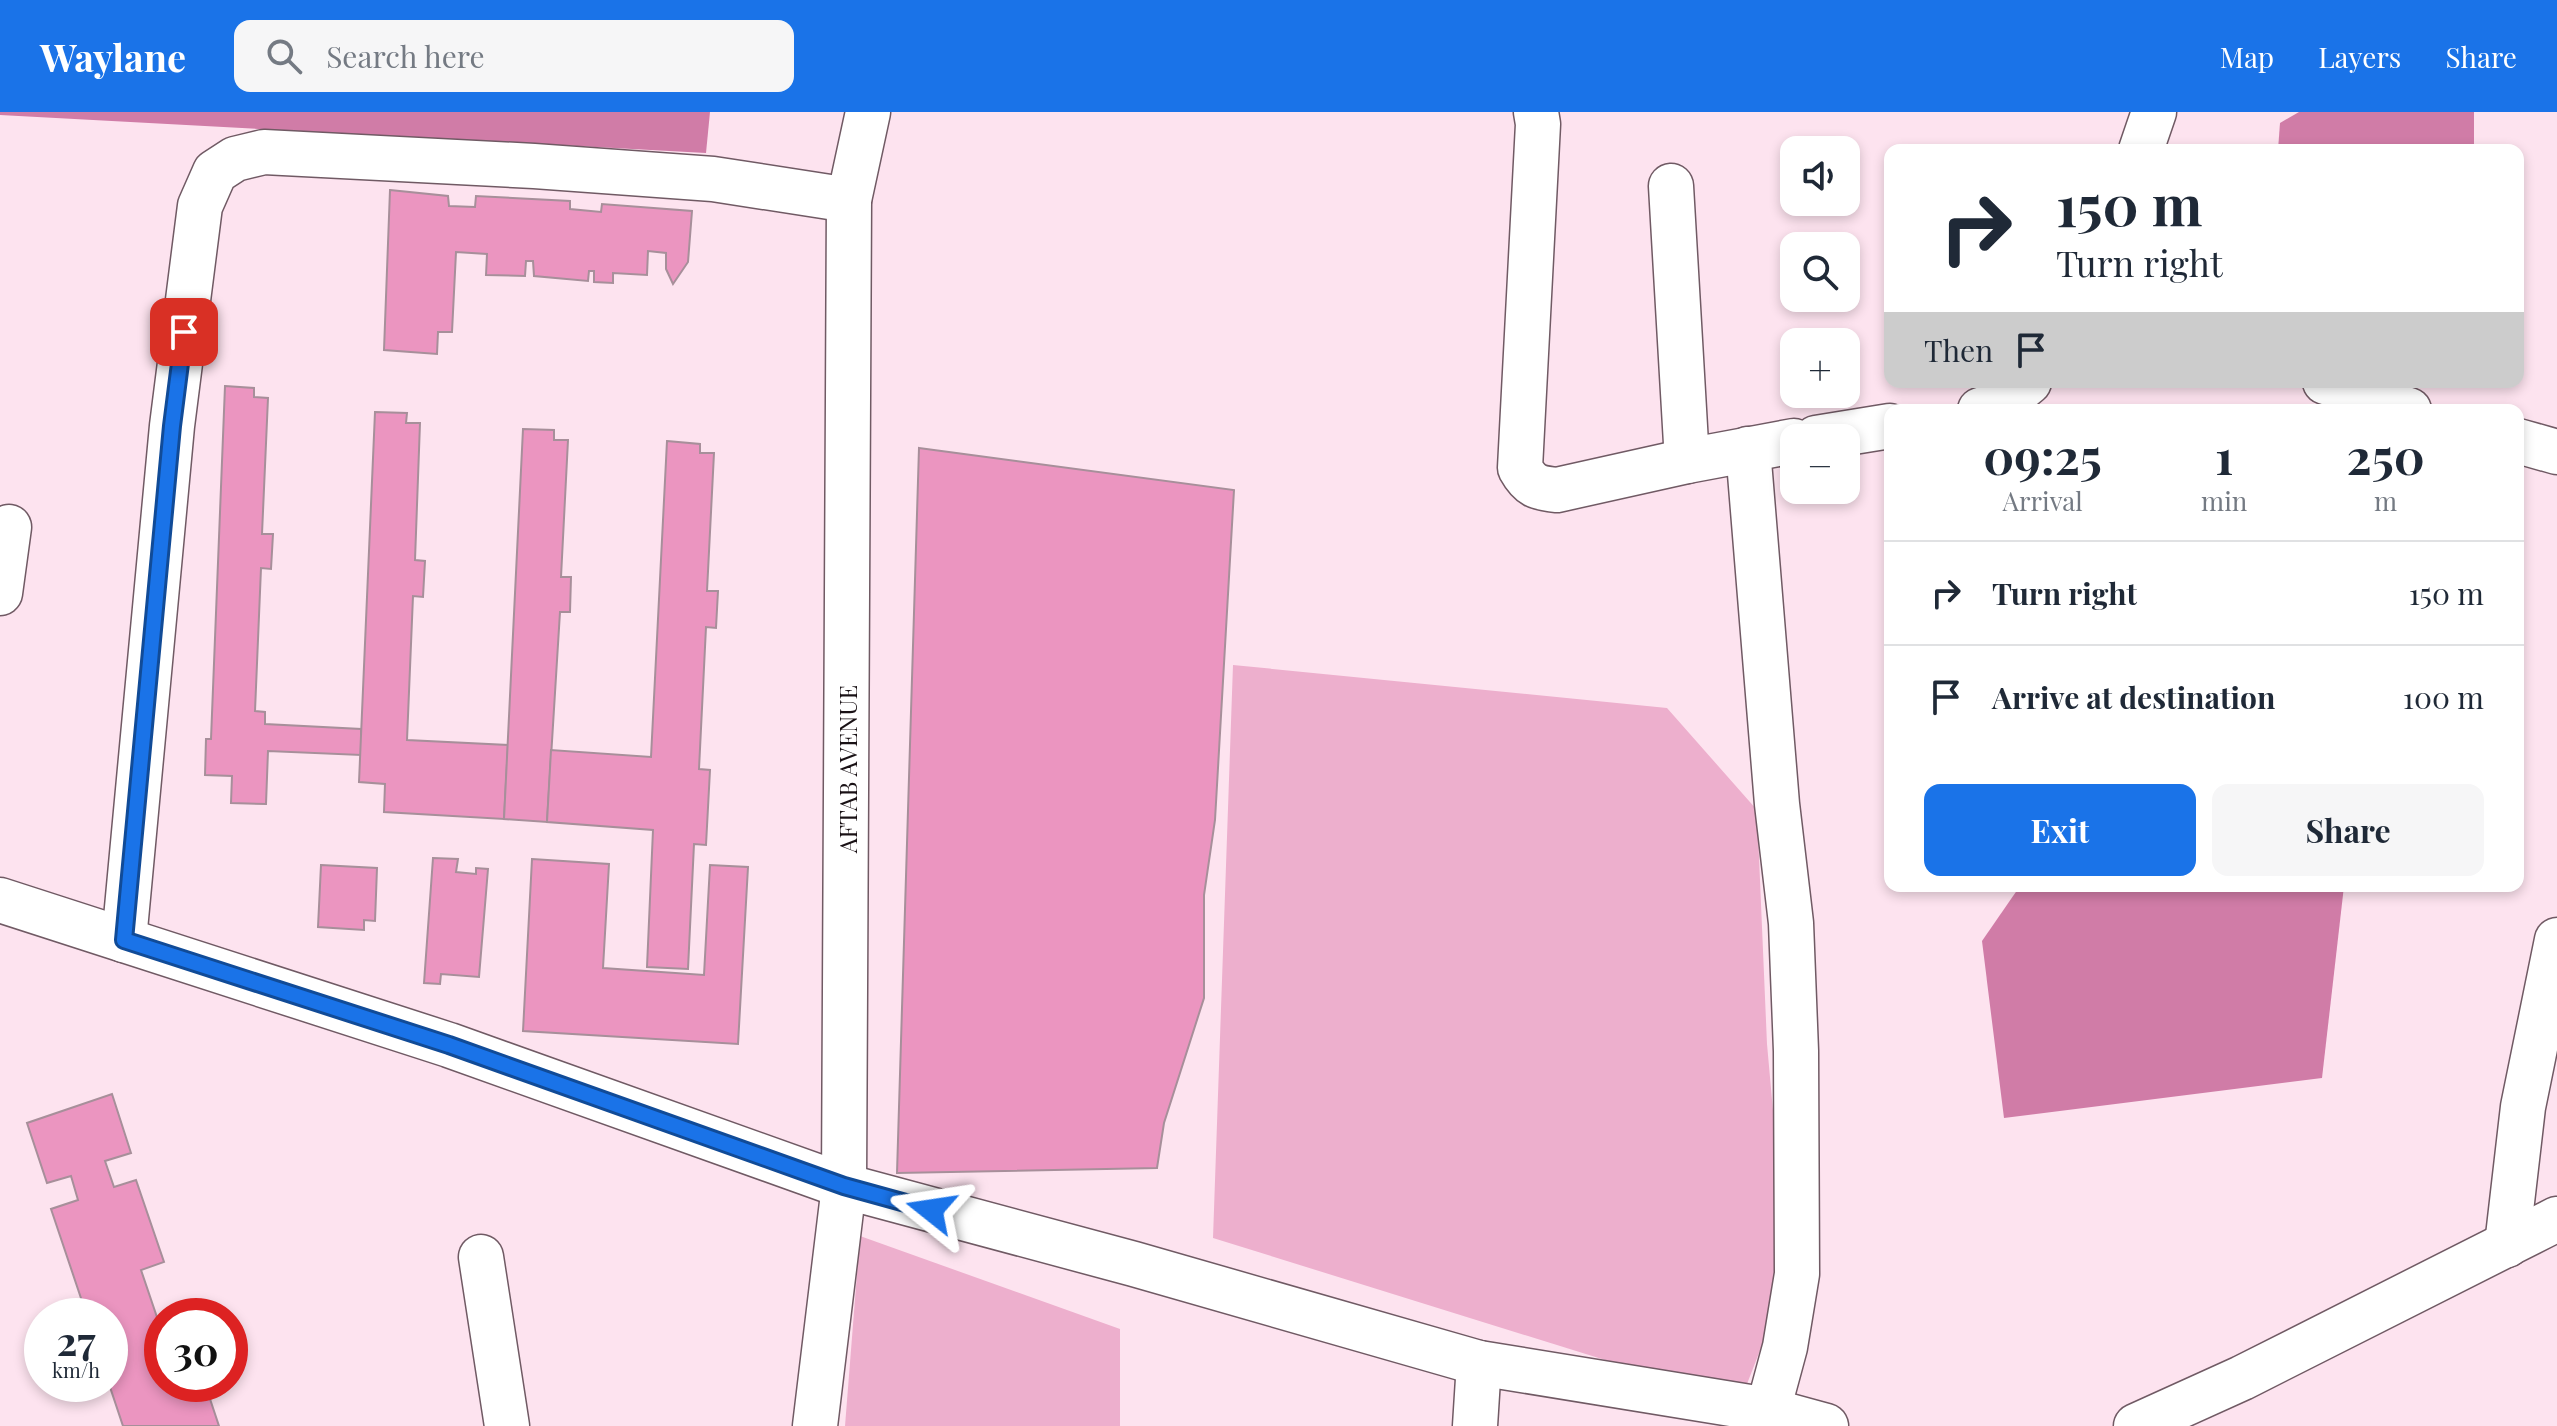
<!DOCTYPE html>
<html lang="en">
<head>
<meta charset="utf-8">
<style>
	:root { --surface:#fff; --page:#f6f6f7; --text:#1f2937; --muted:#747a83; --line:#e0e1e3; --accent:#1a73e8 }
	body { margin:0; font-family:"Playfair Display",serif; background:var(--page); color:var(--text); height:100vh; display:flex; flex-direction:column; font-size:30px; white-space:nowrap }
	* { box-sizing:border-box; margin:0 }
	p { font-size:26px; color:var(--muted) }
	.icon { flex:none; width:44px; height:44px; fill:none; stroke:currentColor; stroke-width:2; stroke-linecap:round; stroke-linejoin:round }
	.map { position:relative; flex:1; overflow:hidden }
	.sheet { position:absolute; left:1884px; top:292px; width:640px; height:488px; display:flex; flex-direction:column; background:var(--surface); border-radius:16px; box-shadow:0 4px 12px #0003 }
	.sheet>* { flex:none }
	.banner { position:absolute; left:1884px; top:32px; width:640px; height:244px; border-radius:16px; box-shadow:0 4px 12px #0003; background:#fff; color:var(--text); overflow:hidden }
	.buttons { position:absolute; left:1780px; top:24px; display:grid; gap:16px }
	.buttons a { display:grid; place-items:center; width:80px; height:80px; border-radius:16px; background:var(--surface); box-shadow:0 4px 12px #0003; font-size:40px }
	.speed { position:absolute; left:24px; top:1186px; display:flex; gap:16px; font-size:40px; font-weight:700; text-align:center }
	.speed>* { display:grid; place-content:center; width:104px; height:104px; border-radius:50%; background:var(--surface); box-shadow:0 4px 12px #0003; line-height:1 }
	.speed small { font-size:20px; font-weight:400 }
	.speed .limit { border:12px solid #d22; background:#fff; color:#111 }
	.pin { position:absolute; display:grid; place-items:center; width:68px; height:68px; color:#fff; margin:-34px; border-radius:16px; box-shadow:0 4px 12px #0006 }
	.me { position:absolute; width:88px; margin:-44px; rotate:285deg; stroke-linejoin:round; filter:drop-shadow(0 0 6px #0008) }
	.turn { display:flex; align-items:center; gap:28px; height:168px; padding:0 40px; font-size:36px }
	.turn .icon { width:104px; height:104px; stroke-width:2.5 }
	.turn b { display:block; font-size:56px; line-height:68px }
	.then { display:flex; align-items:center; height:76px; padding:0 40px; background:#0003; gap:16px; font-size:30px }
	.eta { display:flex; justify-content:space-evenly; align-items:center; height:136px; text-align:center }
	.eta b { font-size:48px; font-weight:700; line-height:56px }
	.primary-button { display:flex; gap:16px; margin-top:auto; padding:16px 40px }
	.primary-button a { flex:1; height:92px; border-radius:16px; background:var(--accent); color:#fff; font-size:32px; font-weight:700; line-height:92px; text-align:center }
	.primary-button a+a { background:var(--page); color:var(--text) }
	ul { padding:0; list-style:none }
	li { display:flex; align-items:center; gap:24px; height:104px; padding:0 40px; border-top:2px solid var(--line) }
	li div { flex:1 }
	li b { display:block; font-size:30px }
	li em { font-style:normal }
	header { display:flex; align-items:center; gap:48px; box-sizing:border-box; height:112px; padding:0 40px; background:var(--accent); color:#fff }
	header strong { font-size:38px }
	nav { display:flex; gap:44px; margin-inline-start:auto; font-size:28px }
	.search { width:560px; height:72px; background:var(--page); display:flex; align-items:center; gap:20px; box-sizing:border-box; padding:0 28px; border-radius:16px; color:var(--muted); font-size:30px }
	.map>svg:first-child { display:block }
	.green { fill:#edafcd }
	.water { fill:#d07ca7 }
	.building { fill:#eb95c0; stroke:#a78f9a; stroke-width:2 }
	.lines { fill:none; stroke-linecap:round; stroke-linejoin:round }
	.minor-casing { stroke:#705a64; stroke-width:47 }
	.minor { stroke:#fff; stroke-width:44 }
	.route-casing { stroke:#114b97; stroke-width:20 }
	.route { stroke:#1a73e8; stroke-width:14 }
	.labels { text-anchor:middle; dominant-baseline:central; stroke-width:7; stroke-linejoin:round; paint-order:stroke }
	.street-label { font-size:24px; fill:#191115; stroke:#fff }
</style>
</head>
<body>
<header>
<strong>Waylane</strong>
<div class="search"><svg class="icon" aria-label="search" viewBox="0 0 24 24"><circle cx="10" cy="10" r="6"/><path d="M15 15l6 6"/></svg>Search here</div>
<nav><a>Map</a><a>Layers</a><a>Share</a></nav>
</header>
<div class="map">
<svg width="2557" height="1314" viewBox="0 0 2557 1314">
	<rect width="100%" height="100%" fill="#fde3ef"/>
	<g class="green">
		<path d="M1233 553 1667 596 1757 698 1767 932 1788 1166 1740 1290 1213 1126Z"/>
		<path d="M860 1124 1120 1217V1314H845Z"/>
	</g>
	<g class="water">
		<path d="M0 0H710L706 41 0 3Z"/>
		<path d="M2299 0H2474V38H2278L2280 11Z"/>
		<path d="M2020 774H2344L2322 966 2004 1006 1982 829Z"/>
	</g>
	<g class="building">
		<path d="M390 78 448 84 449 94 475 95 476 84 570 89V97L601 100 602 92 692 99 688 150 673 172 666 157V141L648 139 647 163 613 161V171L594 170V159H589L588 169 534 164 533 149H526L525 164 486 163 487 142 456 140 452 220H438L437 242 384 238Z"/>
		<path d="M225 274 254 276V285L268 286 262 422H273L271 457 261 456 255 599 265 600V612L361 617V643L268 639 266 692 231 691 232 664 205 663 206 627H211Z"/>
		<path d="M375 300 407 301 406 311H420L415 448 425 449 423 485 413 484 407 628 508 633 504 707 384 700 385 672 359 670Z"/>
		<path d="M523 317 554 318V328H568L561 465H571L570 500H560L547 710 504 707Z"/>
		<path d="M667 329 700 332V341H714L707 479H718L716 516 706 515 699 657 710 658 706 733 694 732 688 857 647 855 653 718 547 710 551 638 651 645Z"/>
		<path d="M919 336 1234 378 1215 708 1204 783V886L1164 1011 1157 1056 897 1061Z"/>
		<path d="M433 746 458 747 456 760 476 762V756L488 757 479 865 441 862 440 872 424 871Z"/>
		<path d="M532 747 609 752 603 856 704 863 710 753 748 755 738 932 523 919Z"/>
		<path d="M321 753 377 756 375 809 364 808V818L318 815Z"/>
		<path d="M112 982 131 1041 105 1049 114 1075 136 1068 164 1150 141 1158 162 1220V1272H205L219 1314H123L109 1272 110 1204H87L51 1097 78 1088 71 1064 47 1071 27 1011Z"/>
	</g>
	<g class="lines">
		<defs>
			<g id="minor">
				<path d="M1536 0 1538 12 1520 356C1530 374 1537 376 1557 378L1687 349 1794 329"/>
				<path d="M2141 38 2154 0"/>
				<path d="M1671 74 1687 349"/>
				<path d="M2325 270 2409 298"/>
				<path d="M1980 298 2006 289 2029 270"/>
				<path d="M1816 326 1890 314"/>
				<path d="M2518 329 2557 340"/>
				<path d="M1748 337 1777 692 1791 811 1796 939 1797 1162 1785 1235 1768 1298"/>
				<path d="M0 481 9 415"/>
				<path d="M0 788 449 933 844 1074 1134 1152 1479 1251 1768 1298 1826 1314"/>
				<path d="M124 828 172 314 200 94 215 60 235 47 264 40 534 54 713 67 849 88"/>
				<path d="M2507 1133 2523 995 2557 828"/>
				<path d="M481 1145 507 1314"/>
				<path d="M815 1314 844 1074 849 88 868 0"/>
				<path d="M1475 1314 1479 1251"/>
				<path d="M2136 1314 2242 1266 2557 1107"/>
			</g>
		</defs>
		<use href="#minor" class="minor-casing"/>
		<use href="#minor" class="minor"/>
	</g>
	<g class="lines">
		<defs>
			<path id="route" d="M184 220 172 314 124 828 449 933 844 1074 931 1098"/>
		</defs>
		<use href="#route" class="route-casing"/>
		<use href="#route" class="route"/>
	</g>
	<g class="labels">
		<g class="street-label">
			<text transform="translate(847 657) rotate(-90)">AFTAB AVENUE</text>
		</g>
	</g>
</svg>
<div class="buttons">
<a><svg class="icon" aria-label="sound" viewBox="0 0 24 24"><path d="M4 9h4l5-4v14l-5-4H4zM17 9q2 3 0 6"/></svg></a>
<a><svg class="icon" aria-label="search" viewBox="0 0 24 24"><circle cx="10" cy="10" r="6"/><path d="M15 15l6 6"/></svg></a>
<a>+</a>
<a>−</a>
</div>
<div class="speed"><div>27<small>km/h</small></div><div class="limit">30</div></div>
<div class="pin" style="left:184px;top:220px;background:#d93025"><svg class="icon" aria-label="arrive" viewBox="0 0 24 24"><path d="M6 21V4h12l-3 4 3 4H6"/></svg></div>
<svg class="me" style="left:931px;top:1098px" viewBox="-20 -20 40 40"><path d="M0-17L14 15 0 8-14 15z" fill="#1a73e8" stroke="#fff" stroke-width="4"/></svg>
<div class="banner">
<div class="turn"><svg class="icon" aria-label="right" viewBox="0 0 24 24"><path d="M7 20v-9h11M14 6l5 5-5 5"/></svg><div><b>150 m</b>Turn right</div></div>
<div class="then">Then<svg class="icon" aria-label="arrive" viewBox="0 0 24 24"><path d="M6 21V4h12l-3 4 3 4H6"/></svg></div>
</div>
<section class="sheet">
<div class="eta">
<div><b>09:25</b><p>Arrival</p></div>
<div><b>1</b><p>min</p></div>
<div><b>250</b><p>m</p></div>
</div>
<ul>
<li><svg class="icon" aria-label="right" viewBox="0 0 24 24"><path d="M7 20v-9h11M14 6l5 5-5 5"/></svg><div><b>Turn right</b></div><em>150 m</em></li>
<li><svg class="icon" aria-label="arrive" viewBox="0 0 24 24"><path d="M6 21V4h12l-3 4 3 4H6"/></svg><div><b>Arrive at destination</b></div><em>100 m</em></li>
</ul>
<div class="primary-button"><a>Exit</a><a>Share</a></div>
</section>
</div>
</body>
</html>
